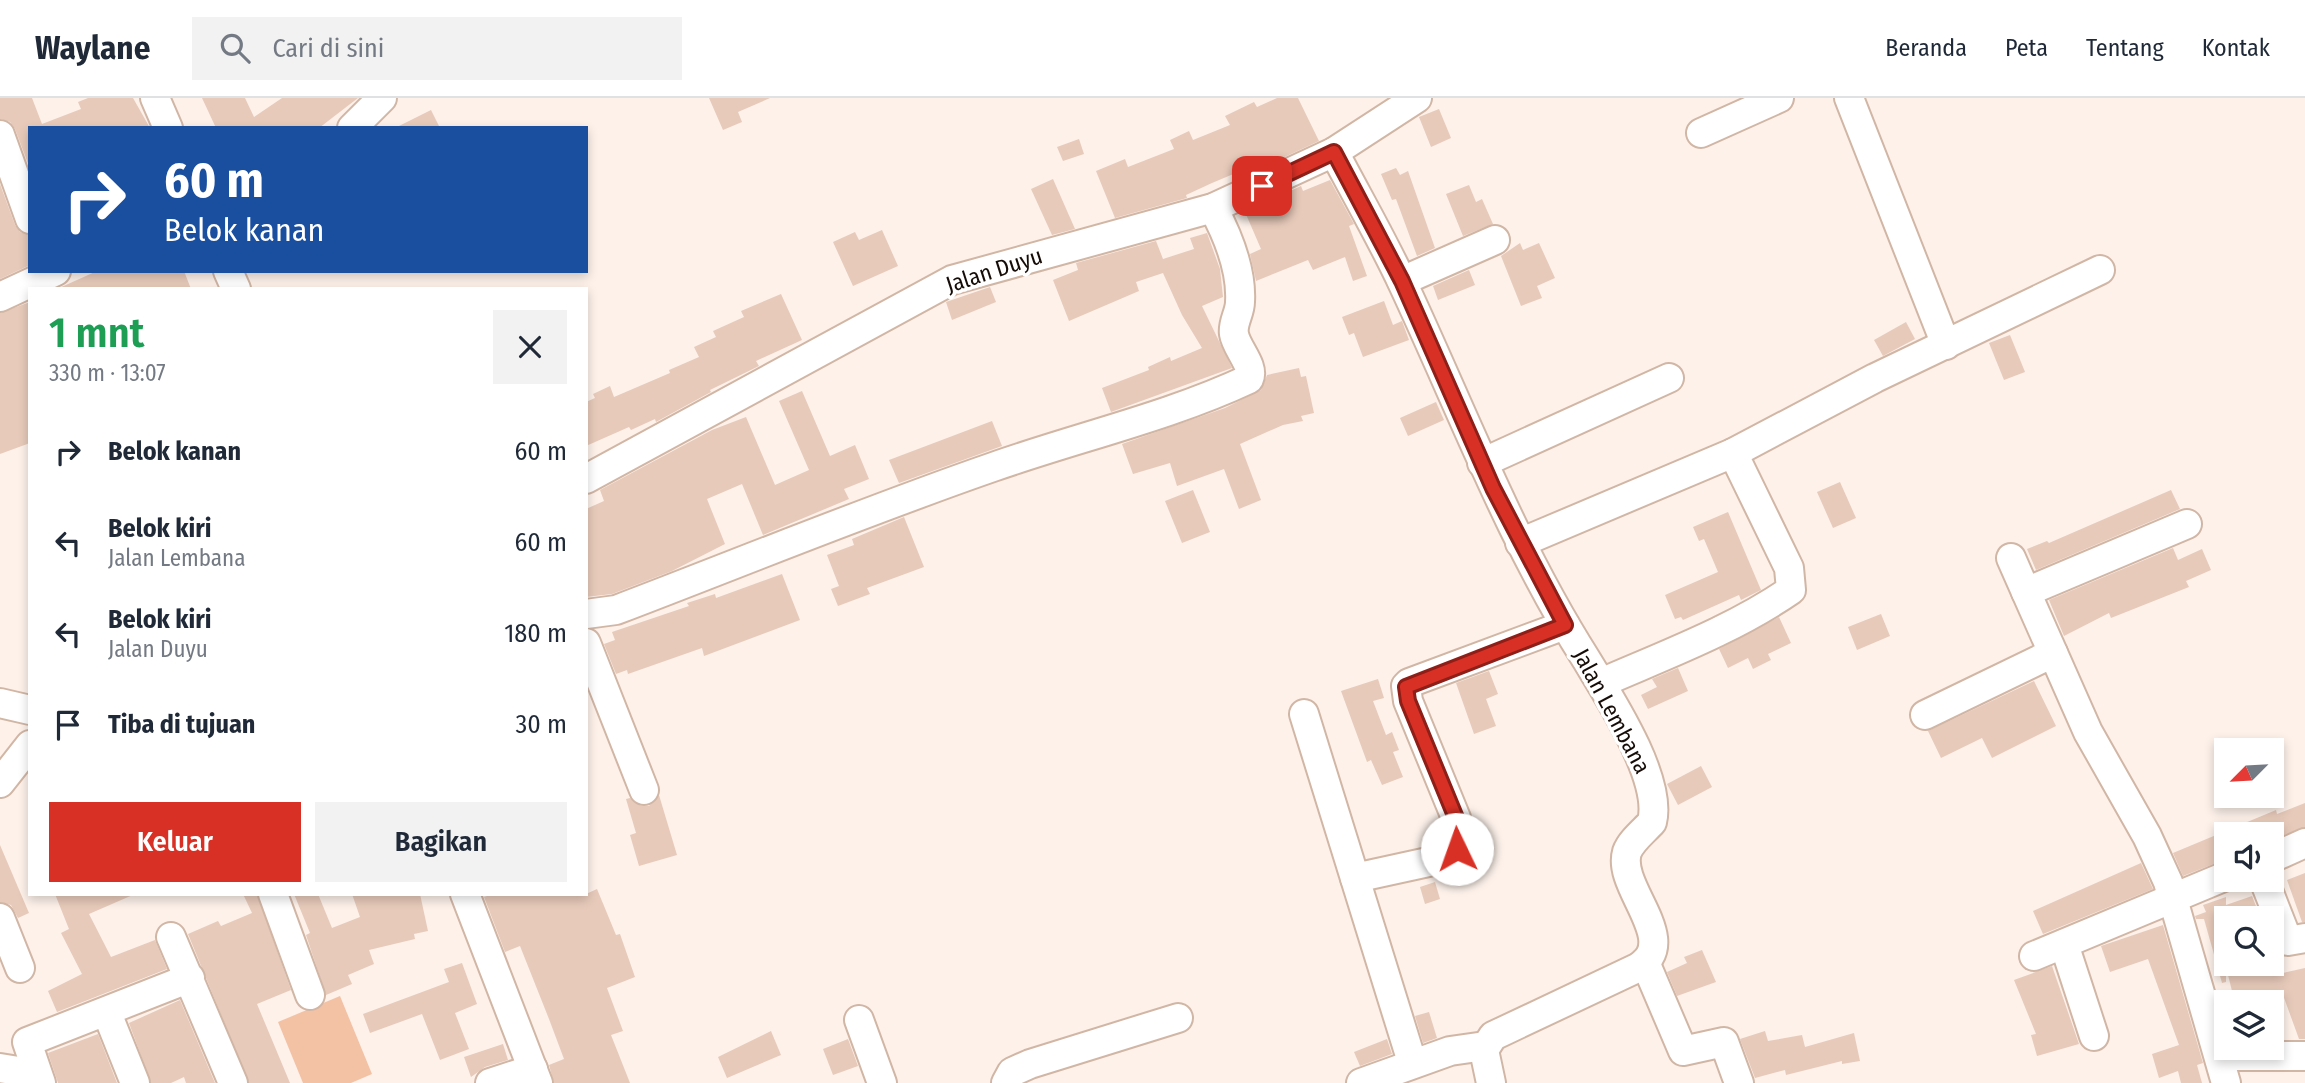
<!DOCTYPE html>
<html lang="id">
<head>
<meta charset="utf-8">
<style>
	:root { --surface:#fff; --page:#f2f2f3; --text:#1f2937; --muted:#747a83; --line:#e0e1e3; --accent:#d93025 }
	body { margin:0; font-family:"Fira Sans Condensed",sans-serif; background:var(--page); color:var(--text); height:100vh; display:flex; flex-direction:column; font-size:26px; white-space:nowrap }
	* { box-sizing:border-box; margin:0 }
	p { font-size:23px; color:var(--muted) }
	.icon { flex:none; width:38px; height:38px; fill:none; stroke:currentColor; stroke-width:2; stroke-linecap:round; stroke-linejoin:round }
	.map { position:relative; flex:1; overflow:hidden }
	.sheet { position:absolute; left:28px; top:189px; width:560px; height:609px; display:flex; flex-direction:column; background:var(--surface); border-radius:0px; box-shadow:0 4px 10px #0003 }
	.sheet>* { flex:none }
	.hud { position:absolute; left:28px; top:28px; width:560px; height:147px; border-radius:0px; box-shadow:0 4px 10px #0003; background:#1a4fa0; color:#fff; overflow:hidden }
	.needle { width:46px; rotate:246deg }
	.tools { position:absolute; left:2214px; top:640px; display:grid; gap:14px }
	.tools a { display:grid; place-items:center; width:70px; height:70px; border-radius:0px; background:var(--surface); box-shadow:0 4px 10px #0003; font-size:35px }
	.pin { position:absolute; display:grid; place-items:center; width:60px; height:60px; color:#fff; margin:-30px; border-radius:14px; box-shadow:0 4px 10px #0006 }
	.me { position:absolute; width:77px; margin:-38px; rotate:357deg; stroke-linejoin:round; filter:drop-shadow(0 0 5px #0008) }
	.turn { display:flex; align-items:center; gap:24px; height:147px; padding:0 21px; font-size:32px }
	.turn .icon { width:91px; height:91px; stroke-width:2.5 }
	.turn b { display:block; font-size:49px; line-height:60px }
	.round { display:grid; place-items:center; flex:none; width:74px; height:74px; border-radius:0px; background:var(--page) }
	.headline { display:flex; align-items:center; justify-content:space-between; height:119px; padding:0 21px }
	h1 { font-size:42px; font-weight:600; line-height:52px; color:#1e9e55 }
	.button { display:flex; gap:14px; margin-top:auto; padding:14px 21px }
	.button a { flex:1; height:80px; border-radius:0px; background:var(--accent); color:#fff; font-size:28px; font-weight:600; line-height:80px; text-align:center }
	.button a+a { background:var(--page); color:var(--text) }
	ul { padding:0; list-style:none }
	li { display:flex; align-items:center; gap:21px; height:91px; padding:0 21px }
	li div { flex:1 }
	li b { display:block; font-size:26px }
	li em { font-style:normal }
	header { display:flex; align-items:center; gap:42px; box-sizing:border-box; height:98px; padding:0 35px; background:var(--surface); border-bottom:2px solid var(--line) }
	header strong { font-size:33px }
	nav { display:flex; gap:38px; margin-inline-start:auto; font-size:24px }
	.search { width:490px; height:63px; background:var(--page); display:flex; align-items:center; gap:18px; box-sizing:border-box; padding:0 24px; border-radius:0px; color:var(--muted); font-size:26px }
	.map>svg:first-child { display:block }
	.green { fill:#f3c2a5 }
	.building { fill:#e7caba }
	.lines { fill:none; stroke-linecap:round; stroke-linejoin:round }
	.minor-casing { stroke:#d2b6a5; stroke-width:32 }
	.minor { stroke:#fff; stroke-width:28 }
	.route-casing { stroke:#8d1f18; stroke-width:18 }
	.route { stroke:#d93025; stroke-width:12 }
	.labels { text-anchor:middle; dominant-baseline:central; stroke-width:7; stroke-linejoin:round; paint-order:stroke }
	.street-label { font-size:23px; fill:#160c07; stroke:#fff }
</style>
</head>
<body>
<header>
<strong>Waylane</strong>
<div class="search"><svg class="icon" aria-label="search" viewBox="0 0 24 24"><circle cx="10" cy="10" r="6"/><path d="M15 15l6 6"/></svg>Cari di sini</div>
<nav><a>Beranda</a><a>Peta</a><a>Tentang</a><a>Kontak</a></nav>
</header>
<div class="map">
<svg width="2305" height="985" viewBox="0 0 2305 985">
	<rect width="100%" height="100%" fill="#fdf1ea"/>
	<path class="green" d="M340 898 372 976 351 985H303L278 924Z"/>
	<g class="building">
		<path d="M0 0H32L42 26 81 11 78 4 88 0H133L150 30H30V71L15 31 10 24 0 21Z"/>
		<path d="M202 0H245L254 19 282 0H358L319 30H216Z"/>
		<path d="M709 0H770L738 14 742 24 723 32Z"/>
		<path d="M1277 0H1298L1319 43 1252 74 1250 69 1212 85 1186 97 1187 100 1115 120 1096 73 1125 61 1128 69 1174 51 1170 42 1189 33 1193 42 1230 27 1225 18 1254 4 1257 9Z"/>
		<path d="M1439 11 1451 40 1431 49 1419 19Z"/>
		<path d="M431 12 440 30H395Z"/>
		<path d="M1079 41 1084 56 1063 63 1057 49Z"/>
		<path d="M1396 70 1400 77 1408 73 1435 150 1417 158 1396 101 1392 102 1381 76Z"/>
		<path d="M1053 81 1075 131 1052 137 1031 91Z"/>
		<path d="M1330 82 1354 126 1349 128 1367 178 1353 183 1345 159 1313 172 1308 162 1256 183 1250 156 1261 151 1245 114 1301 88 1303 93Z"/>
		<path d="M0 86 15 127 20 134 30 137V167L0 181Z"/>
		<path d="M1469 87 1476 104 1482 101 1493 126 1463 138 1446 96Z"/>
		<path d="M882 132 898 168 853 188 833 144 855 134 859 142Z"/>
		<path d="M1207 135 1220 171 1223 199 1202 208 1232 270 1111 314 1102 290 1149 272 1148 269 1170 259 1171 263 1202 250 1182 217 1163 175 1136 184 1139 193 1069 223 1053 182 1078 172 1076 165 1156 143 1163 161 1194 151 1190 140Z"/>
		<path d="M1520 145 1523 152 1539 145 1555 180 1537 188 1542 200 1521 208 1501 158Z"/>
		<path d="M1469 172 1475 187 1438 202 1433 188Z"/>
		<path d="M97 173H184L191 191H57Z"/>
		<path d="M990 189 996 204 952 222 946 204Z"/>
		<path d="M781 196 802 242 756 263 759 268 710 292 711 294 656 324 655 321 631 332 629 329 586 348V304L595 300 593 296 610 288 614 299 670 275 669 272 699 259 694 249 716 239 713 233 744 219 741 213Z"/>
		<path d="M1384 203 1393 227 1402 223 1409 242 1363 259 1354 235 1349 237 1342 219Z"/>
		<path d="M30 204V345L0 356V215Z"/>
		<path d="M1906 224 1915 241 1883 258 1874 242Z"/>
		<path d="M2010 237 2025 274 2004 282 1989 245Z"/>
		<path d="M1299 270 1301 279 1306 278 1314 315 1301 318 1303 323 1283 327 1240 346 1261 402 1239 411 1224 371 1177 388 1170 365 1133 376 1122 346 1225 310 1261 292 1267 277Z"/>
		<path d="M802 293 830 358 855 347 869 381 844 391 849 401 763 437 742 386 707 401 725 446 672 473 612 496 586 499V411L604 403 600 392 712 332 746 319 775 387 809 372 779 303Z"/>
		<path d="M1436 304 1444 322 1408 338 1400 320Z"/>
		<path d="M992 323 1002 348 899 385 889 362Z"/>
		<path d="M1840 384 1856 420 1833 430 1817 394Z"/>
		<path d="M1193 392 1210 434 1182 445 1165 403Z"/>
		<path d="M2171 392 2180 411 2036 472 2027 451 2047 443 2049 445Z"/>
		<path d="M1728 414 1761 492 1741 502 1739 497 1683 522 1681 519 1675 521 1665 497 1718 474 1704 441 1699 443 1693 429Z"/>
		<path d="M904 419 924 469 867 490 870 496 838 508 831 491 839 488 827 457 854 447 852 441Z"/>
		<path d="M2173 450 2178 462 2202 451 2211 472 2186 483 2189 489 2111 520 2109 515 2064 538 2049 502Z"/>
		<path d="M782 476 800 522 704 558 702 550 628 576 627 572 616 576 604 546 615 542 612 534 689 508 687 505 715 496 716 500Z"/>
		<path d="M1881 516 1890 538 1857 552 1848 529Z"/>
		<path d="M1779 519 1791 545 1768 556 1771 562 1753 571 1748 560 1728 570 1719 551Z"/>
		<path d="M1678 570 1688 593 1648 611 1641 597 1657 589 1652 581Z"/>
		<path d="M1489 573 1498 596 1486 601 1496 628 1474 636 1456 585Z"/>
		<path d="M1378 581 1384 600 1373 603 1386 637 1392 634 1399 652 1393 654 1403 679 1382 687 1371 662 1367 664 1341 593Z"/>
		<path d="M2034 583 2056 628 1992 660 1982 640 1941 660 1928 633Z"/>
		<path d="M1701 668 1712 689 1678 707 1667 686Z"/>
		<path d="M659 697 677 757 639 768 630 737 636 735 626 701 630 700 641 708H649Z"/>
		<path d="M2305 705V729L2272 742V737H2226V761L2183 778 2173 755 2276 712 2277 716Z"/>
		<path d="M0 747 29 815 18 820 11 807 0 804Z"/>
		<path d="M2141 765 2153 791 2043 836 2033 813Z"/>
		<path d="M2305 775V824H2302L2287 782Z"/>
		<path d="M1435 784 1440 801 1425 806 1420 789Z"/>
		<path d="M597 791 616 837 620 836 635 879 607 890 623 933 611 937 630 985H554L549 967 564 961 549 921 520 848 505 854 484 799 493 796H586Z"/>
		<path d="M55 796H135L89 816 111 859 155 842 167 871 57 914 48 893 82 876 61 835 69 831Z"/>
		<path d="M243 796H257L291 892 257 906 290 985H249L188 836 218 823 221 828 252 815Z"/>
		<path d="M294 796H318L332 830 360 819 352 796H420L428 833 414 836 415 841 369 852 374 866 348 877 352 886 326 897 306 837 310 835Z"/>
		<path d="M2252 798 2261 821H2226V866H2281L2283 875 2305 870V941H2299L2283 897 2235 905 2226 869V884L2222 885 2204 821H2196L2195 818 2206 814 2203 807 2226 799V807Z"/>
		<path d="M2163 827 2203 965 2197 967 2202 985H2181L2178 973 2159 980 2152 956 2179 947 2148 861 2110 874 2101 848Z"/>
		<path d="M1702 852 1716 884 1677 898 1667 874 1687 865 1684 859Z"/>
		<path d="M462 865 477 906 455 915 469 951 440 962 422 916 370 935 363 916 449 884 444 871Z"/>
		<path d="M2052 868 2079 946 2037 958 2031 937 2036 936 2014 882Z"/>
		<path d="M180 902 215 985H186L184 979 171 985H151L129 925Z"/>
		<path d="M1429 914 1437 940 1423 945 1415 918Z"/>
		<path d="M771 933 781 957 727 980 718 959Z"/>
		<path d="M1765 933 1768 943 1802 937 1805 949 1854 935 1860 963 1842 966V963L1786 977 1785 972 1755 980 1740 941Z"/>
		<path d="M98 936 117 985H58L48 955Z"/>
		<path d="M848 941 858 968 833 977 823 951Z"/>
		<path d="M1387 941 1392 956 1360 968 1354 954Z"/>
		<path d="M503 946 508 962 485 969 471 979 464 959Z"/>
	</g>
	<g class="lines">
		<defs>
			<g id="minor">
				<path d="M155 0 168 30"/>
				<path d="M1849 0 1946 247"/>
				<path d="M352 30 382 0"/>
				<path d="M1701 35 1779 0"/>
				<path d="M0 37 30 121"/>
				<path d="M1334 54C1357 98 1382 141 1403 186 1462 312 1511 443 1586 561 1609 599 1663 681 1652 724 1644 733 1631 743 1627 754 1616 790 1683 843 1637 870L1493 938 1484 952 1491 985"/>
				<path d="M228 173 236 191"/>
				<path d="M1402 183 1495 142"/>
				<path d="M0 199 56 173"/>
				<path d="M1482 365 1669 280"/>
				<path d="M586 381 952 182 1213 110 1334 54 1417 0"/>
				<path d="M2187 426 2026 494 2088 634 2147 738 2168 784 2226 985"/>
				<path d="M1520 445 1733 355"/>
				<path d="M2011 460 2026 494"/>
				<path d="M586 516 616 512C742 464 866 413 993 369 1078 339 1168 319 1249 281 1255 268 1236 250 1234 236 1232 225 1240 215 1240 204 1242 171 1228 138 1213 110"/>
				<path d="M586 545 644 692"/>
				<path d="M1601 585C1665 557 1733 532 1791 492L1789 470 1733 355 1875 280 2100 172"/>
				<path d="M0 605 30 612"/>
				<path d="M1304 616 1412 964"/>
				<path d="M1925 617 2053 555"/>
				<path d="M0 685 30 647"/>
				<path d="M2272 760 2305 745"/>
				<path d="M1355 780 1442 761 1457 751 1459 739 1456 720 1408 603 1406 588 1409 585 1565 527"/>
				<path d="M2264 782 2288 843 2305 840"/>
				<path d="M273 796 310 897"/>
				<path d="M465 796 538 985"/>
				<path d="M0 820 20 870"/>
				<path d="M171 839 233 985"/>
				<path d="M2064 846 2094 938"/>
				<path d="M2034 858 2226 778"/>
				<path d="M1645 864 1683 953 1724 944 1739 985"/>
				<path d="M107 915 135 985"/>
				<path d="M859 922 882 985"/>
				<path d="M2219 958H2305"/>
				<path d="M0 970 37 976"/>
				<path d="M41 985 27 944 190 880"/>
				<path d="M490 985 533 971"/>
				<path d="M1006 985 1012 974 1030 966 1178 920"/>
				<path d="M1361 985 1450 953 1485 948"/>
			</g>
		</defs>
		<use href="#minor" class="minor-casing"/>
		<use href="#minor" class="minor"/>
	</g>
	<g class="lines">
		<defs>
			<path id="route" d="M1262 88 1334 54 1402 183 1493 390 1565 527 1406 589 1408 603 1456 720 1460 739 1457 751"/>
		</defs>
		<use href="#route" class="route-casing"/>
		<use href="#route" class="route"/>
	</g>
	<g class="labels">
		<g class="street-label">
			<text transform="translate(994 172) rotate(-18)">Jalan Duyu</text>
			<text transform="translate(1612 613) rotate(62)">Jalan Lembana</text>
		</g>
	</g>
</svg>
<div class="tools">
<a><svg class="needle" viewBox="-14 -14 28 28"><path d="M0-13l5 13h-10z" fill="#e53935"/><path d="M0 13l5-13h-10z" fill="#747a83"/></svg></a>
<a><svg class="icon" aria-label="sound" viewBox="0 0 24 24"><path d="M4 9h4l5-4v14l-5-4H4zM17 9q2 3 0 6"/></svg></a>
<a><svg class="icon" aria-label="search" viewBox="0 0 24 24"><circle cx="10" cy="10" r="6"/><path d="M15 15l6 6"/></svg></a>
<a><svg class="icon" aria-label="layers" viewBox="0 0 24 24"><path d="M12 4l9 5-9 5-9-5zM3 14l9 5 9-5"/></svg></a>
</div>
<div class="pin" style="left:1262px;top:88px;background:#d93025"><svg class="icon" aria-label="arrive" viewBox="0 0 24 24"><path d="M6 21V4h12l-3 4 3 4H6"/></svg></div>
<svg class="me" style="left:1457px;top:751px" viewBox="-20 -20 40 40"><circle r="19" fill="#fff"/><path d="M0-13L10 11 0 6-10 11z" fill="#d93025"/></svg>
<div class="hud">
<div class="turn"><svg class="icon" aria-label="right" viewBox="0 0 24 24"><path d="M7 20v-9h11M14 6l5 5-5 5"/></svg><div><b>60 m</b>Belok kanan</div></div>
</div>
<section class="sheet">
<div class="headline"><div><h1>1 mnt</h1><p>330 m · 13:07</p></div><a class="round"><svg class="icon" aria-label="close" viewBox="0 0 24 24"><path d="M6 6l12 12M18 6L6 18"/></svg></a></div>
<ul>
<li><svg class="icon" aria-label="right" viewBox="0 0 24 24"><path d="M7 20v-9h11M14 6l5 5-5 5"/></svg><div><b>Belok kanan</b></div><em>60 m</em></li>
<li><svg class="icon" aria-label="left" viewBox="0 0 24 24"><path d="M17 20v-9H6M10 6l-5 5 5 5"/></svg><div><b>Belok kiri</b><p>Jalan Lembana</p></div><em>60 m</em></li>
<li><svg class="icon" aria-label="left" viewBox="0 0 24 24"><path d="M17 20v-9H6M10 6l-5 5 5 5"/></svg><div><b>Belok kiri</b><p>Jalan Duyu</p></div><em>180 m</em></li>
<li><svg class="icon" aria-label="arrive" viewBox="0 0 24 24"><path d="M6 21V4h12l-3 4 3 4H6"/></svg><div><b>Tiba di tujuan</b></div><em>30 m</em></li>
</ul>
<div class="button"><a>Keluar</a><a>Bagikan</a></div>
</section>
</div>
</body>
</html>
